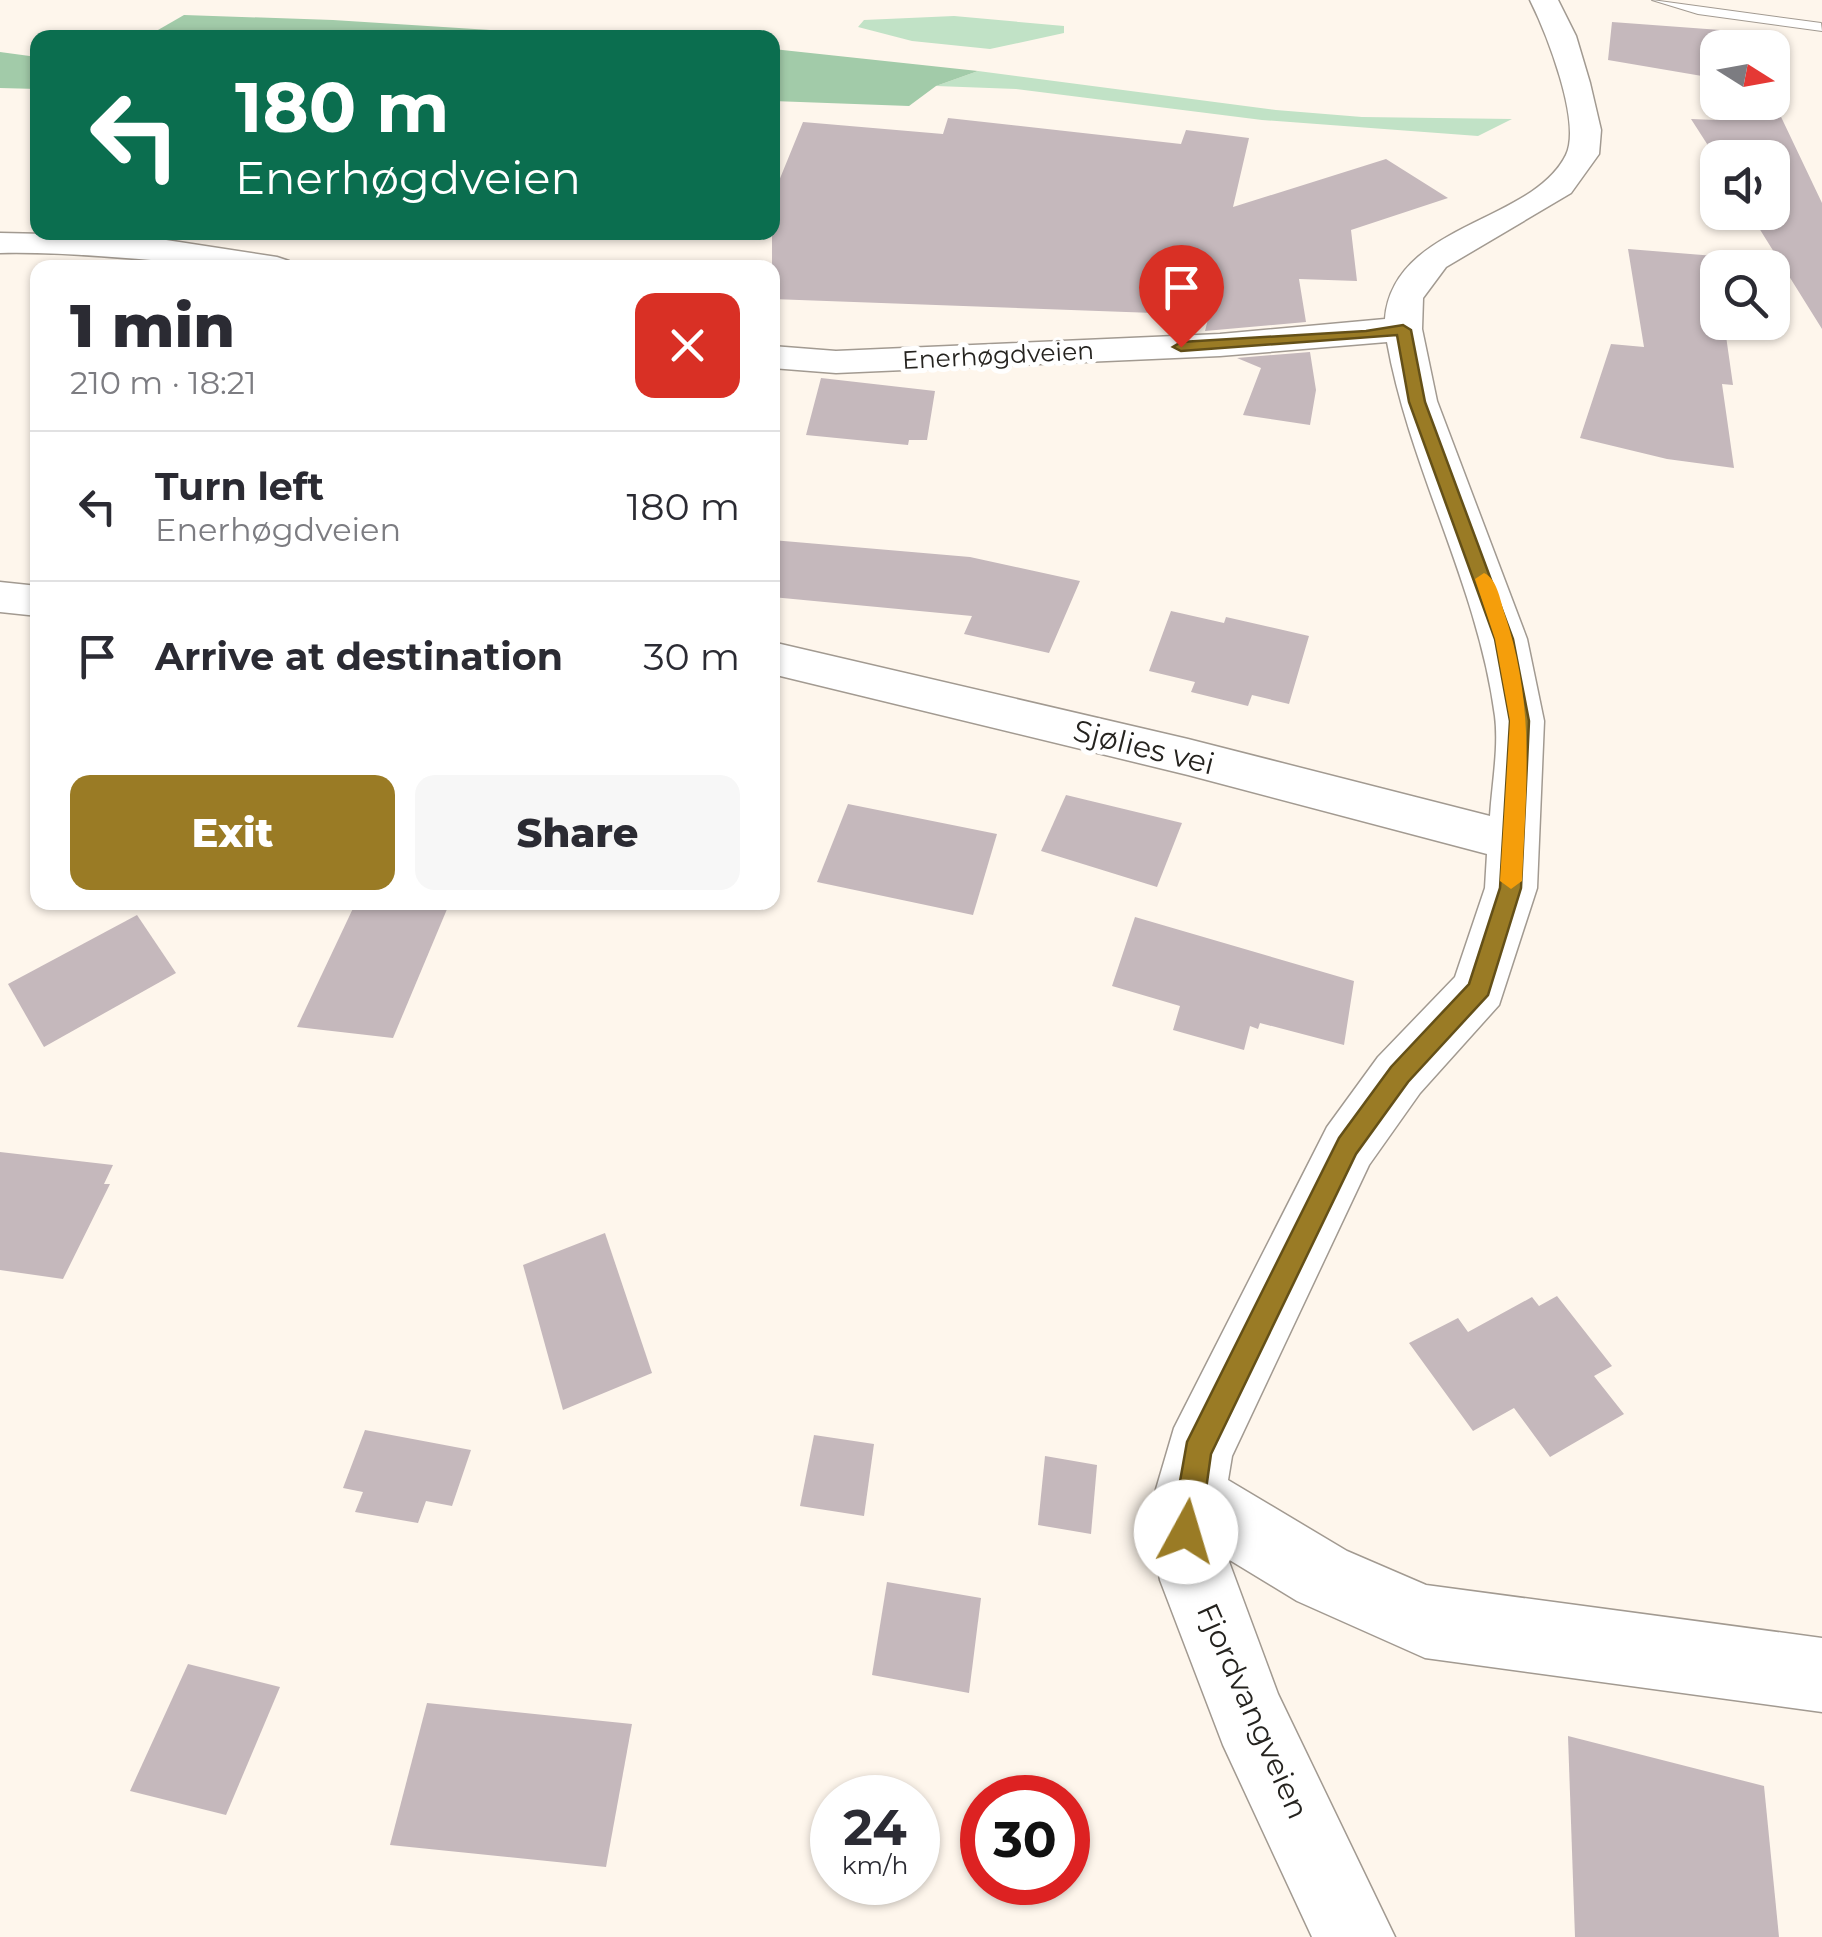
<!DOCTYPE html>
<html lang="en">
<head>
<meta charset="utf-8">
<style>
	:root { --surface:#fff; --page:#f7f7f7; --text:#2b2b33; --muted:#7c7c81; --line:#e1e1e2; --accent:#9a7b25 }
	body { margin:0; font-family:Montserrat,sans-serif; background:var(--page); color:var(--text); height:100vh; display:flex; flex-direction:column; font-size:38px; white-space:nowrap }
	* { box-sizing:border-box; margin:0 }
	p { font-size:32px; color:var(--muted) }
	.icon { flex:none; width:55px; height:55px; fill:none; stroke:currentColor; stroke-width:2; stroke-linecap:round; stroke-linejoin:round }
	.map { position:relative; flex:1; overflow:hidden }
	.drawer { position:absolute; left:30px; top:260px; width:750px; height:650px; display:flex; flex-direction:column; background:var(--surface); border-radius:20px; box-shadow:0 2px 8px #0004 }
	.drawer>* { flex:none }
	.guide { position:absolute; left:30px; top:30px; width:750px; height:210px; border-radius:20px; box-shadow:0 2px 8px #0004; background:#0b6e4f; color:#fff; overflow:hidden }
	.needle { width:65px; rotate:101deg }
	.controls { position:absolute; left:1700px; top:30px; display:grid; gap:20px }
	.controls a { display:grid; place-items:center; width:90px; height:90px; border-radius:20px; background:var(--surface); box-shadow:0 2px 8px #0004; font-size:50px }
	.speed { position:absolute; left:810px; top:1775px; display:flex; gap:20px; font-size:50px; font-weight:700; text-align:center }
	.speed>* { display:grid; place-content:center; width:130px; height:130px; border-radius:50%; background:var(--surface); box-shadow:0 2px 8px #0004; line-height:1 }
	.speed small { font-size:25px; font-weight:400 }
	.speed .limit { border:15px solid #d22; background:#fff; color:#111 }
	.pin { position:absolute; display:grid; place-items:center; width:85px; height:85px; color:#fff; margin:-102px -42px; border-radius:50% 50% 50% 0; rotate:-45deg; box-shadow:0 0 10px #0007 }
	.pin .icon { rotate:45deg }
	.me { position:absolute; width:110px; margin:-55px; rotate:6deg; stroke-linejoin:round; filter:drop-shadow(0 0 8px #0008) }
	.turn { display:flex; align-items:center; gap:35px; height:210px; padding:0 40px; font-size:45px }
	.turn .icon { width:130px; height:130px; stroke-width:2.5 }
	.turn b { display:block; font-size:70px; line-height:85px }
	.round { display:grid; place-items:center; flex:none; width:105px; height:105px; border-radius:20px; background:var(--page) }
	.headline { display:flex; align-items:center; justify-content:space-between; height:170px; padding:0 40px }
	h1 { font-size:60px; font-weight:800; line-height:75px }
	.primary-button { display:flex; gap:20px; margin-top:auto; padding:20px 40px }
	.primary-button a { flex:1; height:115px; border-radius:20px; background:var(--accent); color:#fff; font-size:40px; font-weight:800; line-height:115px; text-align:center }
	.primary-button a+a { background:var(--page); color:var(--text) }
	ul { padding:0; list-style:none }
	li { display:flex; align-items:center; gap:30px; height:150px; padding:0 40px; border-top:2px solid var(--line) }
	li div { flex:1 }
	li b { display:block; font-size:38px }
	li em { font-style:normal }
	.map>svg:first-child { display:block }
	.green { fill:#c1e2c6 }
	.forest { fill:#a2cba9 }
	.building { fill:#c5b8bc }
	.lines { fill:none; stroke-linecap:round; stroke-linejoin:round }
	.service-casing { stroke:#a29a91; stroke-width:2 }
	.minor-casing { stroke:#a29a91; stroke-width:3 }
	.service { fill:#fff; fill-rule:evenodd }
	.minor { fill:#fff; fill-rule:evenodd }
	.route { fill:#9a7b25; stroke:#645018; stroke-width:2.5 }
	.slow { fill:#f59e0b }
	.labels { text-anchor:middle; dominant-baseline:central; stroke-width:10; stroke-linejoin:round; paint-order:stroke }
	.far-street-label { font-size:25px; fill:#25231f; stroke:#fff }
	.street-label { font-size:30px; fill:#25231f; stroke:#fff }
</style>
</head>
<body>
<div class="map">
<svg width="1822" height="1937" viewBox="0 0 1822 1937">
	<rect width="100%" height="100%" fill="#fef6ec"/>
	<g class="green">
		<path d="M954 16 1064 26V33L990 49 912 41 858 27 864 20Z"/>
		<path d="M978 71 1276 110 1362 117 1512 119 1478 136 1262 120 1016 89 936 86Z"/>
	</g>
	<g class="forest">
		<path d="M184 15 333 20 601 37 223 38 158 30Z"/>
		<path d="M773 49 978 71 936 86 909 106 773 101Z"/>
		<path d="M0 52 37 57V89L0 88Z"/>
	</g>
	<g class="building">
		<path d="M1612 22 1761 33 1766 48H1718V102H1772V98L1822 203V329L1749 212H1772V158H1718V161L1691 119 1716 120 1702 76 1608 60Z"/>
		<path d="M948 118 1181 144 1186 130 1249 138 1233 207 1386 159 1448 198 1351 230 1357 281 1299 279 1306 322 1205 331 1209 315 772 299V198L803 122 943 134Z"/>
		<path d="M1628 249 1715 256 1718 322H1724L1733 385 1722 384 1734 468 1667 459 1580 438 1611 344 1644 347Z"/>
		<path d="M1310 352 1316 390 1310 425 1243 415 1261 368 1237 358Z"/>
		<path d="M821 378 935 391 927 440H909L908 445 806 435Z"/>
		<path d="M772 540 970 557 1080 581 1049 653 964 634 972 616 772 597Z"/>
		<path d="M1171 611 1224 623 1226 617 1309 636 1289 704 1252 695 1248 706 1191 692 1195 682 1149 671Z"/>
		<path d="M1066 795 1182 823 1157 887 1041 851Z"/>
		<path d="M848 804 997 834 973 915 817 882Z"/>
		<path d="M356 902H450L393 1038 297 1027Z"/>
		<path d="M137 915 176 973 44 1047 8 984Z"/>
		<path d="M1135 917 1354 981 1344 1045 1260 1023 1258 1029 1250 1026 1244 1050 1173 1030 1180 1006 1112 986Z"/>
		<path d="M0 1152 113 1165 104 1184H110L63 1279 0 1270Z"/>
		<path d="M605 1233 652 1373 563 1410 523 1265Z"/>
		<path d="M1557 1296 1612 1366 1594 1376 1624 1414 1550 1457 1514 1408 1473 1431 1409 1343 1458 1318 1468 1332 1532 1297 1539 1306Z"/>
		<path d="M365 1430 471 1450 452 1506 426 1501 418 1523 355 1512 363 1492 343 1488Z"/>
		<path d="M814 1435 874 1444 864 1516 800 1506Z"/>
		<path d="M1045 1456 1097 1465 1091 1534 1038 1525Z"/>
		<path d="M887 1582 981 1598 969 1693 872 1675Z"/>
		<path d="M188 1664 280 1687 226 1815 130 1791Z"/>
		<path d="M427 1703 632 1724 606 1867 390 1845Z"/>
		<path d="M1568 1736 1764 1786 1779 1937H1575Z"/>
	</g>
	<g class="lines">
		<defs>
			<path id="service" d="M1652 0 1821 23 1822 31 1698 14Z"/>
			<g id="minor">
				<path d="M1530 0H1558L1576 36 1590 83 1601 130 1599 154 1571 193 1446 267 1423 298 1422 329 1437 401 1527 639 1544 721 1537 888 1499 1005 1420 1093 1369 1165 1232 1456 1228 1480 1347 1551 1426 1585 1822 1638V1712L1425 1658 1297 1601 1228 1559 1278 1694 1395 1937H1312L1223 1745 1160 1580 1151 1531 1154 1496 1174 1428 1327 1127 1378 1057 1455 977 1485 888 1487 854 1188 775 772 674V642L1188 739 1490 816C1492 784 1499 748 1495 716 1478 586 1410 470 1387 342L1220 356 836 373 772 368V346L836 351 1220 334 1385 319C1393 223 1532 224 1566 155 1582 122 1546 32 1530 0Z"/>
				<path d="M0 233 140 236 277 257 289 261 294 268C196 268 99 251 0 253Z"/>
				<path d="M0 582 38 586V616L0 612Z"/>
			</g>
		</defs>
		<use href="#service" class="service-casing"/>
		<use href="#minor" class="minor-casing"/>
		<use href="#service" class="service"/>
		<use href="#minor" class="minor"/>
	</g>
	<path class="route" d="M1403 325 1411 330 1425 402 1513 639 1529 721 1521 888 1488 995 1408 1082 1356 1154 1211 1454 1200 1532 1196 1542 1186 1546 1175 1542 1171 1532 1187 1442 1339 1138 1391 1067 1469 984 1500 888 1510 721 1495 639 1409 402 1397 335 1181 351 1173 347 1181 342 1366 331Z"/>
	<path class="slow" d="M1484 573C1497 579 1500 599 1504 612 1536 706 1526 785 1522 881L1511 889 1500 881 1510 721 1495 639 1475 579Z"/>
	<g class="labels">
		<g class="far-street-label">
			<text transform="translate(998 355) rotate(-3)">Enerhøgdveien</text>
		</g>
		<g class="street-label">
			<text transform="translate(1144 747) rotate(14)">Sjølies vei</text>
			<text transform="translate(1253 1711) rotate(66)">Fjordvangveien</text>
		</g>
	</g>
</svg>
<div class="controls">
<a><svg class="needle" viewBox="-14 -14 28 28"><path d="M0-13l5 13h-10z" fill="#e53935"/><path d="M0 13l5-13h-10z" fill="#7c7c81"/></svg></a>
<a><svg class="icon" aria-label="sound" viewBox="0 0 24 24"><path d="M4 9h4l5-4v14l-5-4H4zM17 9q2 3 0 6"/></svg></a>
<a><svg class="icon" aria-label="search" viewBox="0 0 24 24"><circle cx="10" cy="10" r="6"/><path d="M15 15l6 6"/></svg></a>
</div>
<div class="speed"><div>24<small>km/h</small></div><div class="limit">30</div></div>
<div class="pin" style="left:1181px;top:347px;background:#d93025"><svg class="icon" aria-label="arrive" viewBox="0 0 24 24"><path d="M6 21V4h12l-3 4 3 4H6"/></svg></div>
<svg class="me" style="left:1186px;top:1532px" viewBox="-20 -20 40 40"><circle r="19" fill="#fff"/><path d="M0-13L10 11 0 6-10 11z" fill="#9a7b25"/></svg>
<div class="guide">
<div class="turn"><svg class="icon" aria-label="left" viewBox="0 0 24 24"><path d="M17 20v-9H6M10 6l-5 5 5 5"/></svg><div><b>180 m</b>Enerhøgdveien</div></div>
</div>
<section class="drawer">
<div class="headline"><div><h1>1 min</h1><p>210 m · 18:21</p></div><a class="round" style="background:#d93025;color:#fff"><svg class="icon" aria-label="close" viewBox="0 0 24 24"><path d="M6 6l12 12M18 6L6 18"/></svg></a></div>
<ul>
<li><svg class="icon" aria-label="left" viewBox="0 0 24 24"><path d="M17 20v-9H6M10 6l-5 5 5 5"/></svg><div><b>Turn left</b><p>Enerhøgdveien</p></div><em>180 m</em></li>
<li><svg class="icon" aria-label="arrive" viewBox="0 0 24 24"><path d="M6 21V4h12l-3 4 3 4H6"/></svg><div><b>Arrive at destination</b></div><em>30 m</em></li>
</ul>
<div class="primary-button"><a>Exit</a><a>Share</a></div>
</section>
</div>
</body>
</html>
